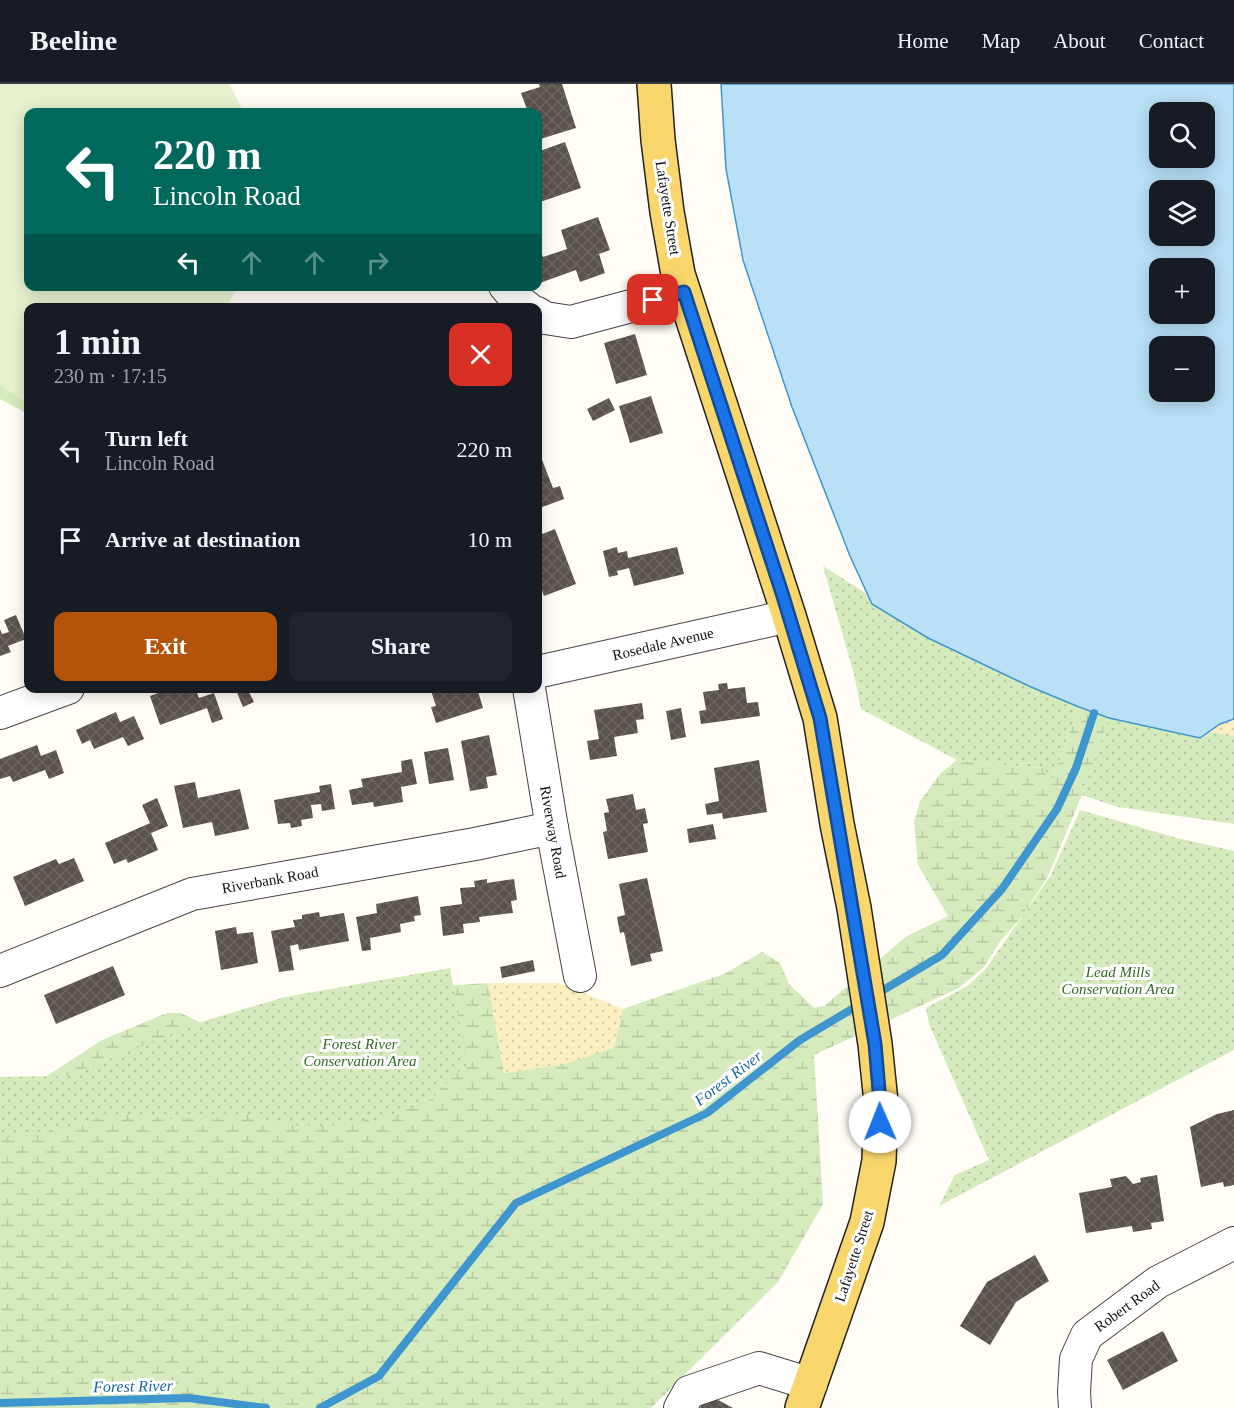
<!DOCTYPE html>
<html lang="en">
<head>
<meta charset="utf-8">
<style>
	:root { --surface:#171b24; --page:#20242c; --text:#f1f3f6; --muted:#9ea1a6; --line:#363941; --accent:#b45309 }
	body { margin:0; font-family:Georgia,serif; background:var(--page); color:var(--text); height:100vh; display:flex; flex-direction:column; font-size:22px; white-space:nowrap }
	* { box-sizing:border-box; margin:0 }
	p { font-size:20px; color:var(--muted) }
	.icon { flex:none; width:33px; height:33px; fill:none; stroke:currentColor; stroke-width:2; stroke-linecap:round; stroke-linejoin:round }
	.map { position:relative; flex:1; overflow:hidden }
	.details { position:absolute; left:24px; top:219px; width:518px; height:390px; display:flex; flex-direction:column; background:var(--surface); border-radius:12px; box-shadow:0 3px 15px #0003 }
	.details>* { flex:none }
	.guide { position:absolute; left:24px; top:24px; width:518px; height:183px; border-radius:12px; box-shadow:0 3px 15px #0003; background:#00695c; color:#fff; overflow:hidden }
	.buttons { position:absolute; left:1149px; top:18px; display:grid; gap:12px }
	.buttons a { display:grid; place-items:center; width:66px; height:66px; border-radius:12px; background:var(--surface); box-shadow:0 3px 15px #0003; font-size:30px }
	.pin { position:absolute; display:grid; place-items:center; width:51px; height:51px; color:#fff; margin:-26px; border-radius:12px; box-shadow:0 3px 9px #0006 }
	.me { position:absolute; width:66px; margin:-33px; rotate:359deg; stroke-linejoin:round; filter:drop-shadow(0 0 4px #0008) }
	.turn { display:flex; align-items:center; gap:21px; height:126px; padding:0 30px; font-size:27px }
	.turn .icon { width:78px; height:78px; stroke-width:2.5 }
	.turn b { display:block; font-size:42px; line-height:51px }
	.lanes { display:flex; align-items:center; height:57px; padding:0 30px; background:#0003; justify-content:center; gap:30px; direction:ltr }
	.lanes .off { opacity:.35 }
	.round { display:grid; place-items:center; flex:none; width:63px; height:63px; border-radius:12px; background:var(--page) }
	.overview { display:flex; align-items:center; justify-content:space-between; height:102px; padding:0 30px }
	h1 { font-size:36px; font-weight:800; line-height:45px }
	.primary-button { display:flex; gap:12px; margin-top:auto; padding:12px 30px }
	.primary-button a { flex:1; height:69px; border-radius:12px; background:var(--accent); color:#fff; font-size:24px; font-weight:800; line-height:69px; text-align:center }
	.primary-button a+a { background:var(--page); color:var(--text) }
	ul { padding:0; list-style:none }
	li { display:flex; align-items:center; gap:18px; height:90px; padding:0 30px }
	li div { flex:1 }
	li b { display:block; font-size:22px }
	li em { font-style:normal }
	header { display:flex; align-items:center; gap:36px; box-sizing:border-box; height:84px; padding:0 30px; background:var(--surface); border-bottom:2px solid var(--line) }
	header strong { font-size:28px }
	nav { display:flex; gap:33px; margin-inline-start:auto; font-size:21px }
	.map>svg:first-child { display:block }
	.grass { fill:#d5ebbd }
	.wetland { fill:url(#wetland-marsh) }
	.sand { fill:url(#sand-dots) }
	.park { fill:url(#park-dots) }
	.pitch { fill:#e6f2cf }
	.water { fill:#b9e0f7; stroke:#3f96cf; stroke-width:1.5; fill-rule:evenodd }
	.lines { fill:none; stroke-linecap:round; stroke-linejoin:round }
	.stream { stroke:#3f96cf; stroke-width:8 }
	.building { fill:url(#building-cross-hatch) }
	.minor-casing { stroke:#444; stroke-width:34 }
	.major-casing { stroke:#222; stroke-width:36 }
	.minor { stroke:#fff; stroke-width:32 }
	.major { stroke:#f9d66b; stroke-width:33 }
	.route-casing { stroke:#114b97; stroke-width:15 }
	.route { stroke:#1a73e8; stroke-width:10 }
	.labels { text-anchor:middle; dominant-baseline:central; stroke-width:6; stroke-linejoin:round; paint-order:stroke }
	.street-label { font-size:15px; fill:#111; stroke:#fff }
	.park-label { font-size:15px; font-style:italic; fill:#2f6b1f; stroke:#fff }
	.water-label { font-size:16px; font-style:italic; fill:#1768a6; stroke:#fff }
</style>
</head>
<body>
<header>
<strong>Beeline</strong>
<nav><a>Home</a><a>Map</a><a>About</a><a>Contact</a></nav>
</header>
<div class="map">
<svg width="1234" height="1324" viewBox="0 0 1234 1324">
	<defs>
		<pattern id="wetland-marsh" width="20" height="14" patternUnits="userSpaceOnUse" patternTransform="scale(1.5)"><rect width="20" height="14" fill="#d5ebbd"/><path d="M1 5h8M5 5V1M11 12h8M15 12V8" fill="none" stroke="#b6c8a1"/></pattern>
		<pattern id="sand-dots" width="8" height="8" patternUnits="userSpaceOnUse" patternTransform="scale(1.5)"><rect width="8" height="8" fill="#fbeec1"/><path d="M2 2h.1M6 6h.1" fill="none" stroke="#d6cba5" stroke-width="1.8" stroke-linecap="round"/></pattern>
		<pattern id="park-dots" width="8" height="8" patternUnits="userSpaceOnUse" patternTransform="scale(1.5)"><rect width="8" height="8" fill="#d5ebbd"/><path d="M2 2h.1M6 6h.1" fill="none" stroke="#b6c8a1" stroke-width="1.8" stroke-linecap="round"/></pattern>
		<pattern id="building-cross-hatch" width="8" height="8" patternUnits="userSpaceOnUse" patternTransform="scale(1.5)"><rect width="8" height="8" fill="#5a524d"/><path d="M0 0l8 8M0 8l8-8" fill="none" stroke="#6d6662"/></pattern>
	</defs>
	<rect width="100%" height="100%" fill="#fffdf5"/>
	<path class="grass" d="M0 300 28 320V330L0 315Z"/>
	<path class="wetland" d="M1079 623 1109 634 1082 711 1048 792 1023 831 999 859 984 883 959 904 814 971 823 1120 778 1198 651 1324H0V1007L36 999 102 956 167 929H181L242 959 396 905 488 899 504 989 614 964 623 925 724 890 762 868 780 879 789 900 814 924 824 922 907 852 948 832 918 781 914 738 920 717 941 689 957 676 997 681 1046 684 1052 697Z"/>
	<g class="sand">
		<path d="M1234 635V675L1200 655 1220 640Z"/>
		<path d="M488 899H559L623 925 614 964 562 981 504 989Z"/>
	</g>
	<g class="park">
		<path d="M823 482 922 545 1031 603 1079 623 1052 697H1046L1045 684 997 681 957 676 861 625 854 590Z"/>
		<path d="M1109 634 1234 652V740L1118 723 1082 711Z"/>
		<path d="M1080 726 1177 754 1234 767V966L939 1122 955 1091 989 1076 929 940 926 924 967 902 985 886 1051 791Z"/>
		<path d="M450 884 467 983 452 992 443 1004 432 1014 424 1019 397 1027 383 1037 375 1040 366 1035 359 1039 354 1036 344 1041 315 1042 311 1040 305 1043 255 1034 251 1030 233 1033 164 1035 151 1031H129L97 1034 56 1048 50 1047 41 1049 29 1047 0 1055V993L67 992 204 937 285 913Z"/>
	</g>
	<path class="pitch" d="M0 0H229L244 28H28V202L237 203 227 223 28 224V320L0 300Z"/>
	<path class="water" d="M721 0H1234V635L1220 640 1200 654 1109 634 1079 623 1031 603 928 554 872 520 850 472 792 323 743 176 726 85ZM1160 28H1204V74H1160ZM1160 106H1204V152H1160ZM1160 184H1204V230H1160ZM1160 262H1204V308H1160Z"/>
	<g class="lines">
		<g class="stream">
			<path d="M875 911 942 871 1002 805 1057 725 1076 684 1094 629"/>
			<path d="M0 1319 189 1314 266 1324"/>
			<path d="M320 1324 379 1292 516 1119 707 1029 800 956 862 919"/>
		</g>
	</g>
	<g class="building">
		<path d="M539 0H562L576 44 537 56V28H528L521 9 540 3Z"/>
		<path d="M565 58 581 104 537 119V68Z"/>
		<path d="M598 133 610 166 599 170 605 189 580 198 576 186 537 200V159L543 173 567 165 561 146Z"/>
		<path d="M635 250 647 291 616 300 604 259Z"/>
		<path d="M651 312 663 349 630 359 619 322Z"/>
		<path d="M609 314 615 326 593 337 587 325Z"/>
		<path d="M537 363 553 404 560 402 564 415 537 425Z"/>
		<path d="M555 445 576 500 544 512 537 493V452Z"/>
		<path d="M617 463 618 469 627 467 628 474 677 463 684 490 634 502 629 484 617 487 618 491 609 493 603 467Z"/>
		<path d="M16 531 26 555 8 562 11 568 0 572V545L2 550 9 548 4 536Z"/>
		<path d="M727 599 728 605 745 603 747 619 758 618 760 632 701 640 699 627 706 626 703 608 719 606 718 600Z"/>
		<path d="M171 604H195L199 614 214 609 223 635 212 639 207 624 160 641 150 612Z"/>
		<path d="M235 604H247L254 618 243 623Z"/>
		<path d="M430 604H477L483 624 436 639 431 623 436 622Z"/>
		<path d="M642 619 644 635 636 636 638 649 614 653 617 672 590 676 587 657 599 655 594 626Z"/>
		<path d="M681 624 686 653 671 656 666 627Z"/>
		<path d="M116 628 120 638 134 632 144 655 128 662 123 653 94 665 90 656 82 660 76 646Z"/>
		<path d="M489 651 497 691 486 693 488 704 470 707 461 657Z"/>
		<path d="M37 661 41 672 56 666 64 689 49 695 45 686 13 698 10 692 0 695V675Z"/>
		<path d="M448 664 454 696 429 700 424 668Z"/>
		<path d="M412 675 417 700 401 703 403 718 374 723 373 718 352 721 349 706 363 703 361 695 402 688 401 677Z"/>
		<path d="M759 676 767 728 723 735 722 729 707 731 705 720 719 717 714 684Z"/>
		<path d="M195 698 198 714 240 705 249 745 215 752 212 738 183 744 174 702Z"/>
		<path d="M331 700 335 725 322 727 321 720 311 721 313 734 301 736 302 742 291 744 290 739 278 740 274 716 320 708 319 702Z"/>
		<path d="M633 710 636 726 645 724 648 739 643 740 648 768 608 775 603 748 607 747 604 729 609 728 606 715Z"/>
		<path d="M157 714 168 742 151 749 158 766 128 779 126 775 114 780 105 759 150 739 142 721Z"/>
		<path d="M713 740 716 755 689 759 687 745Z"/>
		<path d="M74 774 84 797 25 822 13 793 56 775 59 780Z"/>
		<path d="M647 794 663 867 650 870 652 877 631 882 624 848 620 849 617 833 625 831 619 800Z"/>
		<path d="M487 795V799L514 795 517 816 511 817 513 829 479 833 480 838 463 840 464 849 443 852 440 823 462 820 460 804 475 803 474 797Z"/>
		<path d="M418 812 421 831 414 832 415 837 400 840 401 848 370 854 371 866 362 867 356 833 377 829 376 820Z"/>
		<path d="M319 828 320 833 344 829 349 857 299 866 298 860 290 862 294 886 279 888 271 847 295 843 293 836 302 835V831Z"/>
		<path d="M236 843 237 850 253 848 258 879 221 886 215 847Z"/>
		<path d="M533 876 535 887 502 894 500 883Z"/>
		<path d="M113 882 125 911 56 940 44 911Z"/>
		<path d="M1234 1026V1101L1224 1103 1223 1098 1201 1103 1190 1043 1217 1030Z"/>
		<path d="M1157 1091 1164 1137 1151 1139 1152 1145 1133 1148 1132 1142 1086 1149 1079 1109 1112 1103 1110 1095 1126 1092 1133 1100 1141 1098 1140 1094Z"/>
		<path d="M1035 1171 1049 1197 1016 1218 990 1261 960 1242 987 1198Z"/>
		<path d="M1163 1247 1178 1277 1123 1306 1107 1276Z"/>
		<path d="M707 1310 733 1324H700Z"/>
	</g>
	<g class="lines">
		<defs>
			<g id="minor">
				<path d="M505 202 516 215 528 224"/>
				<path d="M537 229 545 234 571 238 684 208"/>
				<path d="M537 588 789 532"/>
				<path d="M529 604 552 744 580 892"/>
				<path d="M0 629 68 604"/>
				<path d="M0 887 192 810 475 760 552 744"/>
				<path d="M680 1324 689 1308 759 1284 811 1300"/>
				<path d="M1075 1324 1074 1308 1076 1275 1087 1251 1158 1198 1234 1159"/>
			</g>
			<path id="major" d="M654 0 658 56 667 128 678 190 789 532 820 634 837 740 854 824 875 960 881 1018 879 1077 867 1138 802 1324"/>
		</defs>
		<use href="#minor" class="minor-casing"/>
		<use href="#major" class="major-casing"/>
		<use href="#minor" class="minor"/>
		<use href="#major" class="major"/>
	</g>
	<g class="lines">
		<defs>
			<path id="route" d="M653 216 684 208 782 509 820 634 875 960 880 1018V1038"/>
		</defs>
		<use href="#route" class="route-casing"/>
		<use href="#route" class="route"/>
	</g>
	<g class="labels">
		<g class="street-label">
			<text transform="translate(668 124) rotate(81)">Lafayette Street</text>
			<text transform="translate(663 560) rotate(-13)">Rosedale Avenue</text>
			<text transform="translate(553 748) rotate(80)">Riverway Road</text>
			<text transform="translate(270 796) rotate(-10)">Riverbank Road</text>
			<text transform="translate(854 1172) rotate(-72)">Lafayette Street</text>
			<text transform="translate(1127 1222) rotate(-36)">Robert Road</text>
		</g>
		<g class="park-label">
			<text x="1118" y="888">Lead Mills<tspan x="1118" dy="17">Conservation Area</tspan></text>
			<text x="360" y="960">Forest River<tspan x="360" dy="17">Conservation Area</tspan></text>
		</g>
		<g class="water-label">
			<text transform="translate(728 994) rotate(-37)">Forest River</text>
			<text transform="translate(133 1302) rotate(-1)">Forest River</text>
		</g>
	</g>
</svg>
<div class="buttons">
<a><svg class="icon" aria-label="search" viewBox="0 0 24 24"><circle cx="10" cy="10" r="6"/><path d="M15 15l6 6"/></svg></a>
<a><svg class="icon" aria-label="layers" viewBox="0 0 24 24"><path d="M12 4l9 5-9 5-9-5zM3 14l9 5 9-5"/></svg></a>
<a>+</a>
<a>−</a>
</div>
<div class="pin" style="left:653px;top:216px;background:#d93025"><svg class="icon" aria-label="arrive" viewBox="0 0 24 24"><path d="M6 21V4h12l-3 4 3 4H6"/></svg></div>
<svg class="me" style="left:880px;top:1038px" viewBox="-20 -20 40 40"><circle r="19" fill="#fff"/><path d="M0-13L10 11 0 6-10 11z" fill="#1a73e8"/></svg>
<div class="guide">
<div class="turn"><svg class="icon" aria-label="left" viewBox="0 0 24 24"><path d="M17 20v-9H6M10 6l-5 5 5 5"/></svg><div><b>220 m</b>Lincoln Road</div></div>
<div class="lanes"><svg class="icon" aria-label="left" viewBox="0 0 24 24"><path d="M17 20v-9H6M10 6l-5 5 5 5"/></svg><svg class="icon off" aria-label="ahead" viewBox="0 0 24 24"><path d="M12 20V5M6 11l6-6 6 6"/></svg><svg class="icon off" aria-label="ahead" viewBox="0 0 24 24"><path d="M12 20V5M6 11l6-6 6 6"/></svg><svg class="icon off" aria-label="right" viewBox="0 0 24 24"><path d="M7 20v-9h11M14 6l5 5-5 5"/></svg></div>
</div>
<section class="details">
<div class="overview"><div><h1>1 min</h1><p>230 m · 17:15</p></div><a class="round" style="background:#d93025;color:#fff"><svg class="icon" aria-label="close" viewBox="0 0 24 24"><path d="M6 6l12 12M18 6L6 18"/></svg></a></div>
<ul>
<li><svg class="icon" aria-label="left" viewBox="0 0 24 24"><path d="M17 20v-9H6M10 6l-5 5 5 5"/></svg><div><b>Turn left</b><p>Lincoln Road</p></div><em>220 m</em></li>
<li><svg class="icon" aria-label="arrive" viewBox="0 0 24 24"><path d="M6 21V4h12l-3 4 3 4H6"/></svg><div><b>Arrive at destination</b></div><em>10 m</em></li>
</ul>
<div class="primary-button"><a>Exit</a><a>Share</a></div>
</section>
</div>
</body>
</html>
